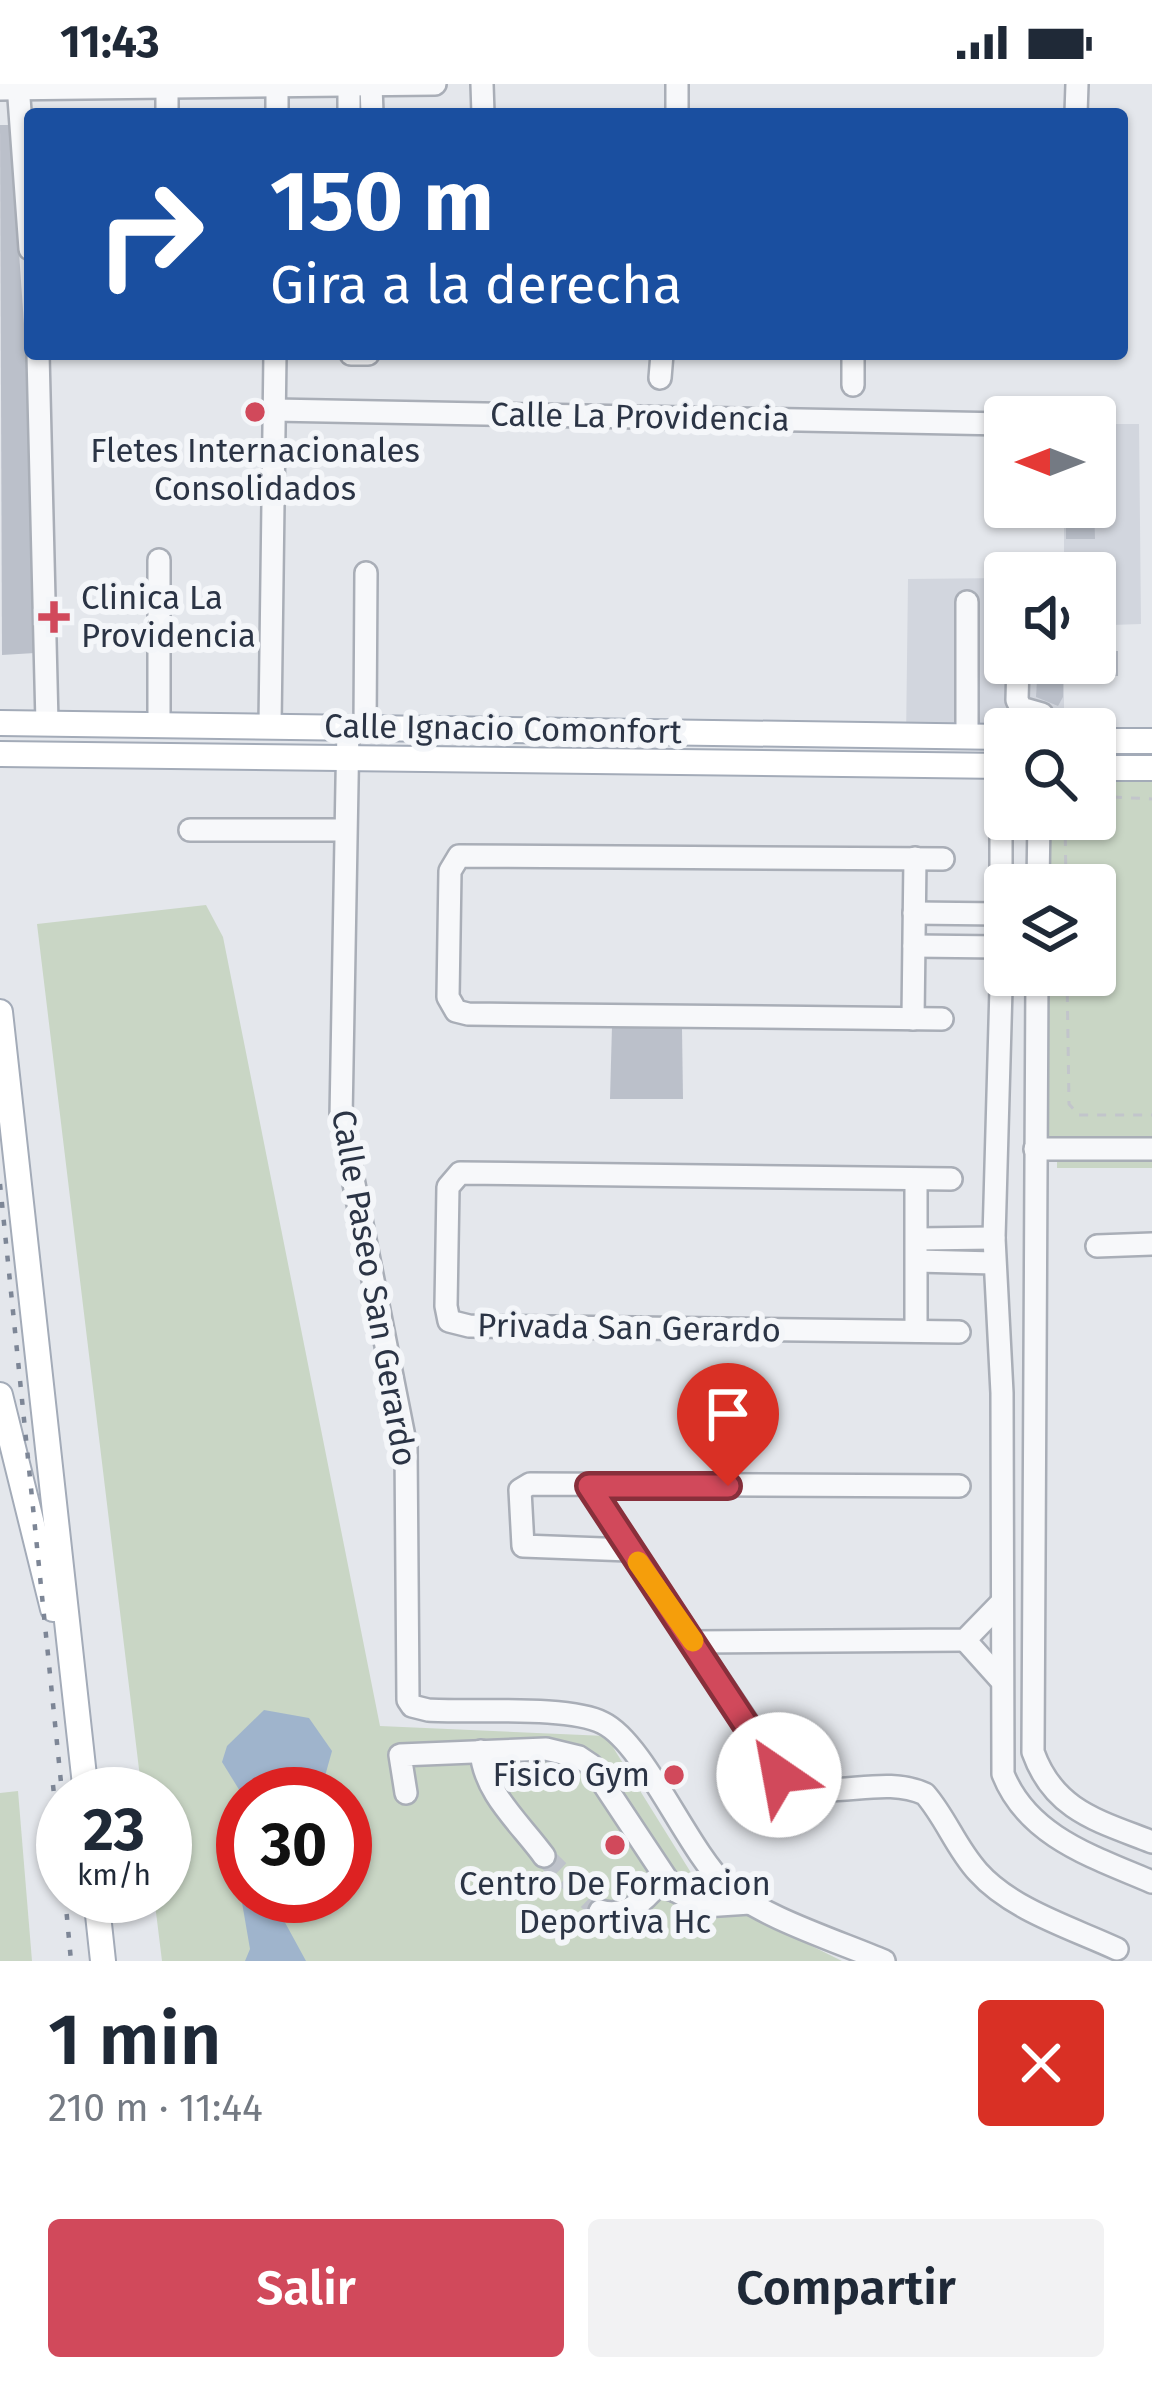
<!DOCTYPE html>
<html lang="es">
<head>
<meta charset="utf-8">
<style>
	:root { --surface:#fff; --page:#f2f2f3; --text:#1f2937; --muted:#747a83; --accent:#d1495b }
	body { margin:0; font-family:"Fira Sans",sans-serif; background:var(--page); color:var(--text); height:100vh; display:flex; flex-direction:column; font-size:45px; white-space:nowrap }
	* { box-sizing:border-box; margin:0 }
	p { font-size:39px; color:var(--muted) }
	.icon { flex:none; width:66px; height:66px; fill:none; stroke:currentColor; stroke-width:2; stroke-linecap:round; stroke-linejoin:round }
	.map { position:relative; height:1877px; overflow:hidden }
	.sheet { display:flex; flex-direction:column; background:var(--surface); flex:1 }
	.sheet>* { flex:none }
	.top-card { position:absolute; left:24px; top:24px; width:1104px; height:252px; border-radius:12px; box-shadow:0 3px 9px #0004; background:#1a4fa0; color:#fff; overflow:hidden }
	.needle { width:78px; rotate:270deg }
	.controls { position:absolute; left:984px; top:312px; display:grid; gap:24px }
	.controls a { display:grid; place-items:center; width:132px; height:132px; border-radius:12px; background:var(--surface); box-shadow:0 3px 9px #0004; font-size:60px }
	.speed { position:absolute; left:36px; top:1683px; display:flex; gap:24px; font-size:60px; font-weight:700; text-align:center }
	.speed>* { display:grid; place-content:center; width:156px; height:156px; border-radius:50%; background:var(--surface); box-shadow:0 3px 9px #0004; line-height:1 }
	.speed small { font-size:30px; font-weight:400 }
	.speed .limit { border:18px solid #d22; background:#fff; color:#111 }
	.pin { position:absolute; display:grid; place-items:center; width:102px; height:102px; color:#fff; margin:-123px -51px; border-radius:50% 50% 50% 0; rotate:-45deg; box-shadow:0 0 12px #0007 }
	.pin .icon { rotate:45deg }
	.me { position:absolute; width:132px; margin:-66px; rotate:327deg; stroke-linejoin:round; filter:drop-shadow(0 0 9px #0008) }
	.turn { display:flex; align-items:center; gap:42px; height:252px; padding:0 48px; font-size:54px }
	.turn .icon { width:156px; height:156px; stroke-width:2.5 }
	.turn b { display:block; font-size:84px; line-height:102px }
	.round { display:grid; place-items:center; flex:none; width:126px; height:126px; border-radius:12px; background:var(--page) }
	.headline { display:flex; align-items:center; justify-content:space-between; height:204px; padding:0 48px }
	h1 { font-size:72px; font-weight:600; line-height:90px }
	.button { display:flex; gap:24px; margin-top:auto; padding:24px 48px }
	.button a { flex:1; height:138px; border-radius:12px; background:var(--accent); color:#fff; font-size:48px; font-weight:600; line-height:138px; text-align:center }
	.button a+a { background:var(--page); color:var(--text) }
	.status { display:flex; justify-content:space-between; align-items:center; height:84px; padding:0 60px; background:var(--surface); direction:ltr }
	.status svg { height:33px; fill:currentColor }
	.map>svg:first-child { display:block }
	.built { fill:#d2d6de }
	.green { fill:#c9d6c5; fill-rule:evenodd }
	.water { fill:#9fb4cc }
	.building { fill:#bbc0ca }
	.lines { fill:none; stroke-linecap:round; stroke-linejoin:round }
	.minor-tunnel { stroke:#bfc3cb; stroke-width:21; stroke-dasharray:21 10; stroke-linecap:butt }
	.minor-casing { stroke:#a9aeb7; stroke-width:26 }
	.major-casing { stroke:#a3abb8; stroke-width:28 }
	.path { stroke:#c2c5cb; stroke-width:3; stroke-dasharray:9 9; stroke-linecap:butt }
	.minor { stroke:#f7f8fa; stroke-width:21 }
	.major { stroke:#fff; stroke-width:24 }
	.rail { stroke:#7d8696; stroke-width:4.5; stroke-dasharray:6 12; stroke-linecap:butt }
	.route-casing { stroke:#882f3b; stroke-width:30 }
	.route { stroke:#d1495b; stroke-width:21 }
	.slow { stroke:#f59e0b; stroke-width:21 }
	.poi-dot { fill:#d1495b; stroke:#f4f6f9; stroke-width:4.5 }
	.labels { text-anchor:middle; dominant-baseline:central; stroke-width:12; stroke-linejoin:round; paint-order:stroke }
	.street-label { font-size:33px; fill:#2b3445; stroke:#f4f6f9 }
	.poi-label { font-size:33px; fill:#2b3445; stroke:#f4f6f9 }
</style>
</head>
<body>
<div class="status"><b>11:43</b><svg viewBox="0 0 49 12"><path d="M0 12V9h3v3zM5 12V6h3v6zM10 12V3h3v9zM15 12V0h3v12zM26 1h20v11H26zM47 4h2v5h-2z"/></svg></div>
<div class="map">
<svg width="1152" height="1877" viewBox="0 0 1152 1877">
	<rect width="100%" height="100%" fill="#e4e7ec"/>
	<g class="built">
		<path d="M1095 340H1139L1141 540 1112 541 1111 563H1095V489H1064V423H1095Z"/>
		<path d="M1005 494V579H1064V645H1005L906 657 908 495Z"/>
	</g>
	<g class="green">
		<path d="M1095 697 1152 698V1084H1057V1055H1048L1047 891H1095V801H1046L1045 735H1095Z"/>
		<path d="M206 821 223 853 380 1642 606 1652 703 1808 842 1877H162L154 1812H165V1710H142L37 840ZM243 1710H345V1812H243Z"/>
		<path d="M18 1707 32 1877H0V1709Z"/>
	</g>
	<g class="water">
		<path d="M264 1626 309 1634 332 1667 320 1710 243 1712 222 1678 227 1662Z"/>
		<path d="M243 1791V1812H288L282 1833 306 1877H245L250 1865 239 1801Z"/>
	</g>
	<g class="building">
		<path d="M0 41H10L35 396V569L2 571Z"/>
		<path d="M1066 423H1094L1095 455H1066Z"/>
		<path d="M1095 567H1118V592H1071V579H1095Z"/>
		<path d="M1038 579H1063V613L1058 622 1036 613Z"/>
		<path d="M612 942 682 945 683 1015H610Z"/>
	</g>
	<g class="lines">
		<path class="minor-tunnel" d="M544 1772 600 1827"/>
		<defs>
			<g id="minor">
				<path d="M18 0 30 165"/>
				<path d="M482 0 483 30"/>
				<path d="M349 1V30"/>
				<path d="M371 1 372 30"/>
				<path d="M167 3V30"/>
				<path d="M0 5 435 0"/>
				<path d="M277 30V1"/>
				<path d="M677 30V0"/>
				<path d="M1076 30 1077 0"/>
				<path d="M38 270 47 639"/>
				<path d="M351 270H368"/>
				<path d="M660 294 662 270"/>
				<path d="M853 301V270"/>
				<path d="M274 326 1005 340"/>
				<path d="M159 476V638"/>
				<path d="M1018 579 1017 616 1021 624 1042 630V645"/>
				<path d="M270 641 275 270"/>
				<path d="M348 643 341 1034 406 1363 408 1616 412 1622 428 1626C471 1629 568 1621 603 1639 644 1659 687 1765 725 1801 758 1832 840 1858 884 1877"/>
				<path d="M365 643 366 489"/>
				<path d="M967 651V518"/>
				<path d="M1001 653V904L994 1154 1002 1309 1003 1690C1028 1753 1094 1773 1152 1798"/>
				<path d="M190 746H345"/>
				<path d="M1038 801 1039 735"/>
				<path d="M914 829 1000 830"/>
				<path d="M914 862 1000 863"/>
				<path d="M1037 891 1033 1668C1054 1727 1099 1737 1152 1758"/>
				<path d="M913 935 915 774"/>
				<path d="M942 935 468 930 456 927 448 913 450 787 459 772 943 775"/>
				<path d="M1035 1065H1152"/>
				<path d="M916 1095V1247"/>
				<path d="M951 1095 460 1089 448 1103 446 1222 449 1237 469 1242 959 1248"/>
				<path d="M917 1155 994 1154"/>
				<path d="M1097 1162 1152 1160"/>
				<path d="M917 1177 994 1179"/>
				<path d="M589 1402 788 1699C830 1718 882 1690 925 1710 946 1734 956 1764 978 1788 1012 1826 1072 1844 1117 1865"/>
				<path d="M629 1466 523 1462 520 1406 530 1400 959 1402"/>
				<path d="M965 1556 1000 1595"/>
				<path d="M694 1558 965 1556 1001 1519"/>
				<path d="M481 1667C484 1709 520 1739 544 1772"/>
				<path d="M406 1709 400 1671 546 1665 579 1673 591 1681 674 1806 704 1822 750 1819"/>
				<path d="M600 1827C624 1834 643 1819 657 1801L674 1806"/>
			</g>
			<g id="major">
				<path d="M0 639 1005 653"/>
				<path d="M1095 657H1152"/>
				<path d="M0 670 1005 682"/>
				<path d="M1095 684H1152"/>
				<path d="M0 928 86 1710"/>
				<path d="M0 1311 53 1525"/>
				<path d="M96 1812 103 1877"/>
			</g>
		</defs>
		<use href="#minor" class="minor-casing"/>
		<use href="#major" class="major-casing"/>
		<g class="path">
			<path d="M1095 712 1152 715"/>
			<path d="M1065 735 1066 801"/>
			<path d="M1067 891 1069 1020 1079 1031H1152"/>
		</g>
		<use href="#minor" class="minor"/>
		<use href="#major" class="major"/>
		<g class="rail">
			<path d="M0 1100 63 1718"/>
			<path d="M53 1701 63 1796"/>
			<path d="M65 1812 71 1877"/>
		</g>
	</g>
	<g class="lines">
		<defs>
			<path id="route" d="M728 1402H589L779 1691"/>
		</defs>
		<use href="#route" class="route-casing"/>
		<use href="#route" class="route"/>
		<path class="slow" d="M638 1478 693 1557"/>
	</g>
	<g class="poi-dot">
		<circle cx="255" cy="328" r="12"/>
		<path d="M48 515h12v12h12v12h-12v12h-12v-12h-12v-12h12z"/>
		<circle cx="674" cy="1691" r="12"/>
		<circle cx="615" cy="1761" r="12"/>
	</g>
	<g class="labels">
		<g class="street-label">
			<text transform="translate(640 333) rotate(1)">Calle La Providencia</text>
			<text transform="translate(503 645) rotate(1)">Calle Ignacio Comonfort</text>
			<text transform="translate(374 1204) rotate(80)">Calle Paseo San Gerardo</text>
			<text transform="translate(629 1244) rotate(1)">Privada San Gerardo</text>
		</g>
		<g class="poi-label">
			<text x="255" y="367">Fletes Internacionales<tspan x="255" dy="38">Consolidados</tspan></text>
			<text x="81" y="514" text-anchor="start">Clinica La<tspan x="81" dy="38">Providencia</tspan></text>
			<text x="650" y="1691" text-anchor="end">Fisico Gym</text>
			<text x="615" y="1800">Centro De Formacion<tspan x="615" dy="38">Deportiva Hc</tspan></text>
		</g>
	</g>
</svg>
<div class="controls">
<a><svg class="needle" viewBox="-14 -14 28 28"><path d="M0-13l5 13h-10z" fill="#e53935"/><path d="M0 13l5-13h-10z" fill="#747a83"/></svg></a>
<a><svg class="icon" aria-label="sound" viewBox="0 0 24 24"><path d="M4 9h4l5-4v14l-5-4H4zM17 9q2 3 0 6"/></svg></a>
<a><svg class="icon" aria-label="search" viewBox="0 0 24 24"><circle cx="10" cy="10" r="6"/><path d="M15 15l6 6"/></svg></a>
<a><svg class="icon" aria-label="layers" viewBox="0 0 24 24"><path d="M12 4l9 5-9 5-9-5zM3 14l9 5 9-5"/></svg></a>
</div>
<div class="speed"><div>23<small>km/h</small></div><div class="limit">30</div></div>
<div class="pin" style="left:728px;top:1402px;background:#d93025"><svg class="icon" aria-label="arrive" viewBox="0 0 24 24"><path d="M6 21V4h12l-3 4 3 4H6"/></svg></div>
<svg class="me" style="left:779px;top:1691px" viewBox="-20 -20 40 40"><circle r="19" fill="#fff"/><path d="M0-13L10 11 0 6-10 11z" fill="#d1495b"/></svg>
<div class="top-card">
<div class="turn"><svg class="icon" aria-label="right" viewBox="0 0 24 24"><path d="M7 20v-9h11M14 6l5 5-5 5"/></svg><div><b>150 m</b>Gira a la derecha</div></div>
</div>
</div>
<section class="sheet">
<div class="headline"><div><h1>1 min</h1><p>210 m · 11:44</p></div><a class="round" style="background:#d93025;color:#fff"><svg class="icon" aria-label="close" viewBox="0 0 24 24"><path d="M6 6l12 12M18 6L6 18"/></svg></a></div>
<div class="button"><a>Salir</a><a>Compartir</a></div>
</section>
</body>
</html>
